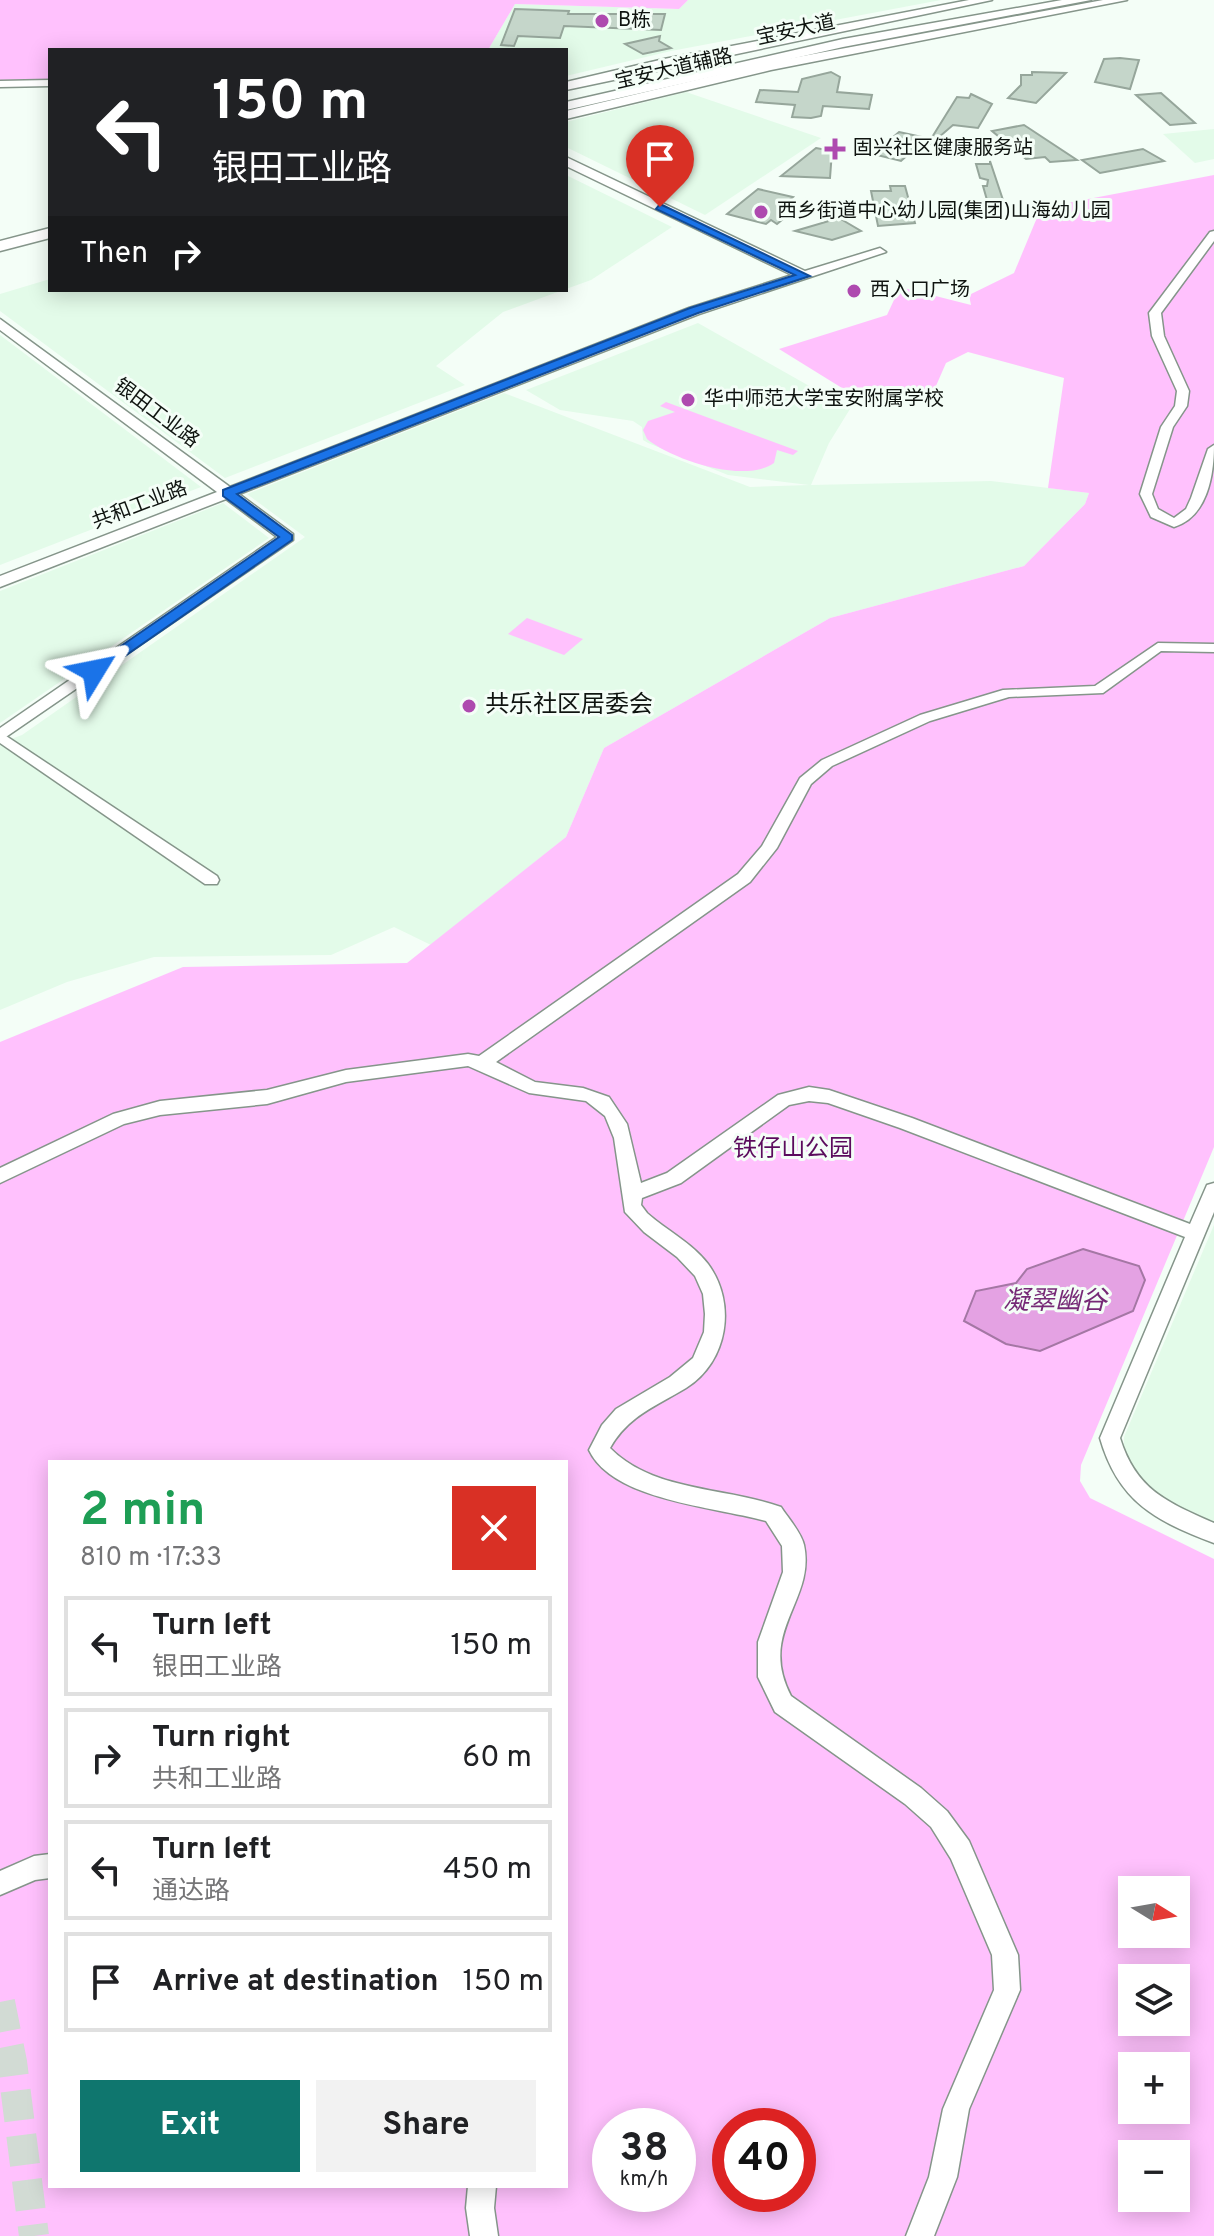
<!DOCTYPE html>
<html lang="en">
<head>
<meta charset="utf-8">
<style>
	:root { --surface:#fff; --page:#f2f2f2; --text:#202124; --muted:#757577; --line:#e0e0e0; --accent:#0f766e }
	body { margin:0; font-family:Overpass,"Noto Sans SC",sans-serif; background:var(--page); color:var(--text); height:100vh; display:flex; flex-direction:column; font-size:30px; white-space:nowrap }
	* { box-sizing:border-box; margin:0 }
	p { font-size:26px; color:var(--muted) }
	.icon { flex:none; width:44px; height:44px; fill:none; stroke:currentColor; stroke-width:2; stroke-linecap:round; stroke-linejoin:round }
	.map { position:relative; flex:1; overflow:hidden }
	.details { position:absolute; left:48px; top:1460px; width:520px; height:728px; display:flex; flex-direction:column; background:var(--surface); border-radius:0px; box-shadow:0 4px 20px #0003 }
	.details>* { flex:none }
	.guide { position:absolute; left:48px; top:48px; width:520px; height:244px; border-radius:0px; box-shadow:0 4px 20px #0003; background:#202124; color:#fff; overflow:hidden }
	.needle { width:52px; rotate:101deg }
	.controls { position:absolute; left:1118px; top:1876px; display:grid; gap:16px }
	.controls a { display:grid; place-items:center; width:72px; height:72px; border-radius:0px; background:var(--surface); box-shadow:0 4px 20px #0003; font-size:40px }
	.speed { position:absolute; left:592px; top:2108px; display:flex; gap:16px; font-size:40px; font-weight:700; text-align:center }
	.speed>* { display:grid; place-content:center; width:104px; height:104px; border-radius:50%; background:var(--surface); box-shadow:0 4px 20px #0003; line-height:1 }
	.speed small { font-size:20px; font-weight:400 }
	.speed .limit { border:12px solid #d22; background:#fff; color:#111 }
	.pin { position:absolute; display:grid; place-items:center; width:68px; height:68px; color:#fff; margin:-82px -34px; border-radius:50% 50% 50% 0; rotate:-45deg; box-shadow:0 0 8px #0007 }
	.pin .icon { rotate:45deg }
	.me { position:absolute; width:88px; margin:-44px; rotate:55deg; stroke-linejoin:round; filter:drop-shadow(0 0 6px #0008) }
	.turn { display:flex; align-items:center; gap:28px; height:168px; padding:0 32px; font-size:36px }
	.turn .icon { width:104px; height:104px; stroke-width:2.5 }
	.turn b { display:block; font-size:56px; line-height:68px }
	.then { display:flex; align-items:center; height:76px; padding:0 32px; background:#0003; gap:16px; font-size:30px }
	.round { display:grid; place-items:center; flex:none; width:84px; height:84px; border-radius:0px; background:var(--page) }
	.headline { display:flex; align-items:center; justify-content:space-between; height:136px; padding:0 32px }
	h1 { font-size:48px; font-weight:700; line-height:60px; color:#1e9e55 }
	.action { display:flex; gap:16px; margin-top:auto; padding:16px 32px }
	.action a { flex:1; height:92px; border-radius:0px; background:var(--accent); color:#fff; font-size:32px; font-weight:700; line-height:92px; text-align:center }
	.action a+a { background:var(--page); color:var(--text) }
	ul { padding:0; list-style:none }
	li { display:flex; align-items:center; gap:24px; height:100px; margin:0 16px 12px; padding:0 16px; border:4px solid var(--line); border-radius:0px }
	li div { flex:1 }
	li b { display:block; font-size:30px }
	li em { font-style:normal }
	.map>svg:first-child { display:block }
	.built { fill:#e3fbe9 }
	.green { fill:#ffc1fd; fill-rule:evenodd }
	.water { fill:#e4a2e3; stroke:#a477a4; stroke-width:2 }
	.building { fill:#c5d6ca; stroke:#96a69b; stroke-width:2 }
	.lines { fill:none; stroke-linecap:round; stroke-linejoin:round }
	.tertiary-tunnel { stroke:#d2dbd4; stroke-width:30; stroke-dasharray:30 15; stroke-linecap:butt }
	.minor-casing { stroke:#85958a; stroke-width:3 }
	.tertiary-casing { stroke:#85958a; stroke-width:3 }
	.secondary-casing { stroke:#85958a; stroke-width:3 }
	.primary-casing { stroke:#85958a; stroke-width:3 }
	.minor { fill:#fff; fill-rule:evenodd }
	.tertiary { fill:#fff; fill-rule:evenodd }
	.secondary { fill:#fff; fill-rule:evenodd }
	.primary { fill:#fff; fill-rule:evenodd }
	.route { fill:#1a73e8; stroke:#114b97; stroke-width:2 }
	.poi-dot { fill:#ae4aaf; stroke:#f4fef7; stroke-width:3 }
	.labels { text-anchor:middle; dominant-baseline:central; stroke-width:6; stroke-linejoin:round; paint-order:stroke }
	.far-poi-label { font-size:20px; fill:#0f1410; stroke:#f4fef7; text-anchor:start }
	.far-street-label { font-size:20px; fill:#0f1410; stroke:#f4fef7 }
	.poi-label { font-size:24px; fill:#0f1410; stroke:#f4fef7; text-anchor:start }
	.park-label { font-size:24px; fill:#5b0b5d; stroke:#f4fef7 }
	.water-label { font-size:26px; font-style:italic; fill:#762976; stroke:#f4fef7 }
</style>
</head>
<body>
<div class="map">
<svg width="1214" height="2236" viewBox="0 0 1214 2236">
	<rect width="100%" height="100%" fill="#f4fef7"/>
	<g class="built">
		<path d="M688 0H941L671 51 566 76V50H488L515 4 679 9Z"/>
		<path d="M686 92 821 138 705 215 566 147V122Z"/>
		<path d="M1214 129V159L1195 163 1163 134Z"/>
		<path d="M566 175 672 227 591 280 566 289Z"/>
		<path d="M50 279V290H563L503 312 436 366 465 385 225 478 0 311V294Z"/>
		<path d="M698 323 850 409 829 443 811 485 991 481 1089 493 1085 504 1024 566 830 618 604 748 566 837 431 945 394 927 331 955 154 957 67 982 0 1010V743L22 735 305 537 247 494 504 393 750 487 809 485 728 475 648 443 643 440 642 427 633 421 560 410 526 390Z"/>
		<path d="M0 335 201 487 0 565Z"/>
		<path d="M223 503 269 538 0 723V591Z"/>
		<path d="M1214 1225V1522L1159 1497 1143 1483 1124 1454V1437Z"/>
	</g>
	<g class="green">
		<path d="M0 0H688L679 9 515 4 488 50H50V79L0 80Z"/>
		<path d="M1214 175V1147L1081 1465 1080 1481 1090 1498 1214 1559V2236H0V1042L183 967 407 963 566 837 604 748 830 618 1024 566 1085 504 1089 493 1048 488 1064 378 968 352 946 363 932 395 924 398 842 388 779 349 887 315 900 287 971 305 969 295 1014 273 1041 208ZM50 1462H566V2186H50ZM1132 1890H1176V1934H1132ZM1132 1978H1176V2022H1132ZM1132 2066H1176V2110H1132ZM610 2126H678V2194H610ZM730 2126H798V2194H730ZM1132 2154H1176V2198H1132Z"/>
		<path d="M666 402 798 451 793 455 777 450 774 463C744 484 673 460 647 439L643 430 648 421 675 412 660 406Z"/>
		<path d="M527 618 583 639 564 655 508 634Z"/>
	</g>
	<path class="water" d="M1083 1249 1139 1266 1145 1280 1133 1311 1040 1351 1006 1344 964 1321 976 1291 1016 1283 1027 1269Z"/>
	<g class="building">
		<path d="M515 9 569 11 568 14H665L661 30 564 26 560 38 518 36 514 46 501 45Z"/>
		<path d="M660 36 659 41 671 48 643 54 625 44Z"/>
		<path d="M1120 58 1139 60 1130 89 1095 82 1104 59Z"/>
		<path d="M831 72 840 77 837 92 872 95 869 109 823 106 821 116 811 118 792 117 795 105 756 102 760 90 798 92 802 79Z"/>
		<path d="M1032 72 1066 73 1036 103 1008 98 1021 85V75H1032Z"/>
		<path d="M1161 93 1195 123 1170 125 1136 95Z"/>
		<path d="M971 94 992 104 978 128 953 125 931 144 929 142 957 97 969 98Z"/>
		<path d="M1024 125 1077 160 1050 162 1045 157 1026 159 992 131Z"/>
		<path d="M899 132 927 138 901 161 873 154Z"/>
		<path d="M816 148 832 151 830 178 781 176Z"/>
		<path d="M1143 149 1164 161 1100 173 1082 160Z"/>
		<path d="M990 161 1003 200H987L983 186H987L988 180 980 178 976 164H990Z"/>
		<path d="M890 186H905L915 223 878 226 871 191H891Z"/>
		<path d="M758 189 793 197 781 207 794 210 777 224 771 220 766 224 727 214Z"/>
		<path d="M839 218 861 231 832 240 795 231Z"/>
	</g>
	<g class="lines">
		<path class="tertiary-tunnel" d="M0 2002 12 2062 34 2236"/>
		<defs>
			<g id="minor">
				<path d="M50 80V86L0 87V81Z"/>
				<path d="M1214 231V241L1161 313 1164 336 1189 391 1187 406 1173 427 1152 494 1158 509 1174 518 1186 509 1191 498 1208 449 1214 445C1214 476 1207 517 1174 527L1151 517 1140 494 1161 427 1175 406 1177 391 1152 336 1149 313 1210 232Z"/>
				<path d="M1158 643 1214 644V652L1161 651 1103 693 1009 697 930 721 832 766 811 784 777 848 750 882 496 1062 535 1082 583 1088 609 1097 627 1124 641 1183 667 1173 778 1095 809 1087 829 1090 912 1118 1190 1224 1207 1185 1214 1183V1212L1120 1438C1136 1490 1167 1502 1214 1523V1543C1155 1521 1118 1501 1100 1438L1185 1237 900 1128 828 1103 809 1101 789 1105 681 1183 642 1198 641 1205 647 1213C666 1230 692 1243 708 1264 737 1303 728 1362 686 1388 656 1406 628 1416 610 1448 653 1492 726 1487 781 1507 788 1518 801 1532 804 1545 816 1601 757 1631 791 1696L921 1788 947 1811 969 1841 1018 1955 1020 1990 969 2109 957 2177 934 2236H906L929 2177 943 2109 994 1990 992 1955 951 1859 931 1827 905 1804 775 1712 758 1677V1642L783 1572 782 1546 766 1521C717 1507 613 1501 589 1450L602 1425 616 1409 670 1377 693 1358 704 1332 705 1314 703 1294 695 1276 677 1257 644 1232 625 1212 614 1138 605 1116 586 1101 529 1093 468 1066 346 1082 267 1104 160 1115 124 1124 0 1183V1168L113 1114 160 1101 267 1090 346 1070 468 1054 479 1056 738 874 762 846 800 778 822 760 920 715 1003 690 1095 686Z"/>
				<path d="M0 732 217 876 219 880 217 884H205L0 743Z"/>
				<path d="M50 1854V1878L35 1880 0 1895V1871L34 1856Z"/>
				<path d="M468 2186H496L494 2208 498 2236H470L466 2208Z"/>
			</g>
			<path id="tertiary" d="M566 157 805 271 880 248 886 252 699 314 239 494 293 534V540L0 741V728L277 537 226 499 0 587V576L217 492 0 330V319L230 487 689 308 792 275 566 166Z"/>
			<g id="secondary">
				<path d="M969 0H992L566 90V82L664 59Z"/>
				<path d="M1103 0H1127L771 70 566 119V111L771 62Z"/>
			</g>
			<g id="primary">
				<path d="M1062 0H1091L843 47 566 110V102L843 39Z"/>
				<path d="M50 228V238L0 251V241Z"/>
			</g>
		</defs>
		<use href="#minor" class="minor-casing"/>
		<use href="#tertiary" class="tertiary-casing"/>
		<use href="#secondary" class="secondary-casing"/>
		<use href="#primary" class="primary-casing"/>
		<use href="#minor" class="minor"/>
		<use href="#tertiary" class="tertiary"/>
		<use href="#secondary" class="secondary"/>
		<use href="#primary" class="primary"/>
	</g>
	<path class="route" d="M660 204 810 276 698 313 237 494 292 535V540L99 674H89V668L279 537 223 496V490L690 308 795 275 656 209Z"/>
	<g class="poi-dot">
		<circle cx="602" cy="21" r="8"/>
		<path d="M831 137h8v8h8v8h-8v8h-8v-8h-8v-8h8z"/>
		<circle cx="761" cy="212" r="8"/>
		<circle cx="854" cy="291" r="8"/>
		<circle cx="688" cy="400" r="8"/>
		<circle cx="469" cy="706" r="8"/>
	</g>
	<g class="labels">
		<g class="far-poi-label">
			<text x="618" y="21">B栋</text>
			<text x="853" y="149">固兴社区健康服务站</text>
			<text x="777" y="212">西乡街道中心幼儿园(集团)山海幼儿园</text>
			<text x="870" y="291">西入口广场</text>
			<text x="704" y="400">华中师范大学宝安附属学校</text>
		</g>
		<g class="far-street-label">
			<text transform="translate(796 31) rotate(-12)">宝安大道</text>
			<text transform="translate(674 70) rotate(-13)">宝安大道辅路</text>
			<text transform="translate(156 414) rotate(37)">银田工业路</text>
			<text transform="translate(140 506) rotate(-21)">共和工业路</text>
		</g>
		<g class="poi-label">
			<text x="485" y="706">共乐社区居委会</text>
		</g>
		<g class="park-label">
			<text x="793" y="1150">铁仔山公园</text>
		</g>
		<g class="water-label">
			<text x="1055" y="1302">凝翠幽谷</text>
		</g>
	</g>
</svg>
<div class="controls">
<a><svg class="needle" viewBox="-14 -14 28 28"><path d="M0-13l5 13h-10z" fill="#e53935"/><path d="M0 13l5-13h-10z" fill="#757577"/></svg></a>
<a><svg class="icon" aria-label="layers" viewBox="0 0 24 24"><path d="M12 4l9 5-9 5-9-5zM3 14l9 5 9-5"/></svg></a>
<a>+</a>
<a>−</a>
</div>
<div class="speed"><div>38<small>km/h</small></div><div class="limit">40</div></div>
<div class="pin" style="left:660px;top:207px;background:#d93025"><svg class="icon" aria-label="arrive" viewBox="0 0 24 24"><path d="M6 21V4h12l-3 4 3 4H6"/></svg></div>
<svg class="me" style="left:94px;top:671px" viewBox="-20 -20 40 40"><path d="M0-17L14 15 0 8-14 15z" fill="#1a73e8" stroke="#fff" stroke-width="4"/></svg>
<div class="guide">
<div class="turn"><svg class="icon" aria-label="left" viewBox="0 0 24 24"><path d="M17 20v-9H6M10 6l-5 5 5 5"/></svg><div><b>150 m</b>银田工业路</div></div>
<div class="then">Then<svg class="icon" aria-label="right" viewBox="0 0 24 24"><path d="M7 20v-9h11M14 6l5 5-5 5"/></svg></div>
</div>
<section class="details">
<div class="headline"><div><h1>2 min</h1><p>810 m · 17:33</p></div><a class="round" style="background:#d93025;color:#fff"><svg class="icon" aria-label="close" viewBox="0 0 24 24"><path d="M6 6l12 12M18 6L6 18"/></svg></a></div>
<ul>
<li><svg class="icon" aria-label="left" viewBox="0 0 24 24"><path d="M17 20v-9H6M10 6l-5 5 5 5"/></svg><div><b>Turn left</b><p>银田工业路</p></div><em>150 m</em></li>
<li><svg class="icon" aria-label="right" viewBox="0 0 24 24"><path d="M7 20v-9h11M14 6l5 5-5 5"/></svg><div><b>Turn right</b><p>共和工业路</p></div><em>60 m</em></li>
<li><svg class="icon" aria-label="left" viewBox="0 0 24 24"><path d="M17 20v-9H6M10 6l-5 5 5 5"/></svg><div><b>Turn left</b><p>通达路</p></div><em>450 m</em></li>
<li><svg class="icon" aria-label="arrive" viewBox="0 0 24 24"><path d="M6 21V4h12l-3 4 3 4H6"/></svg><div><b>Arrive at destination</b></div><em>150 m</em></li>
</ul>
<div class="action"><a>Exit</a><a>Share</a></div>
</section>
</div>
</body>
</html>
